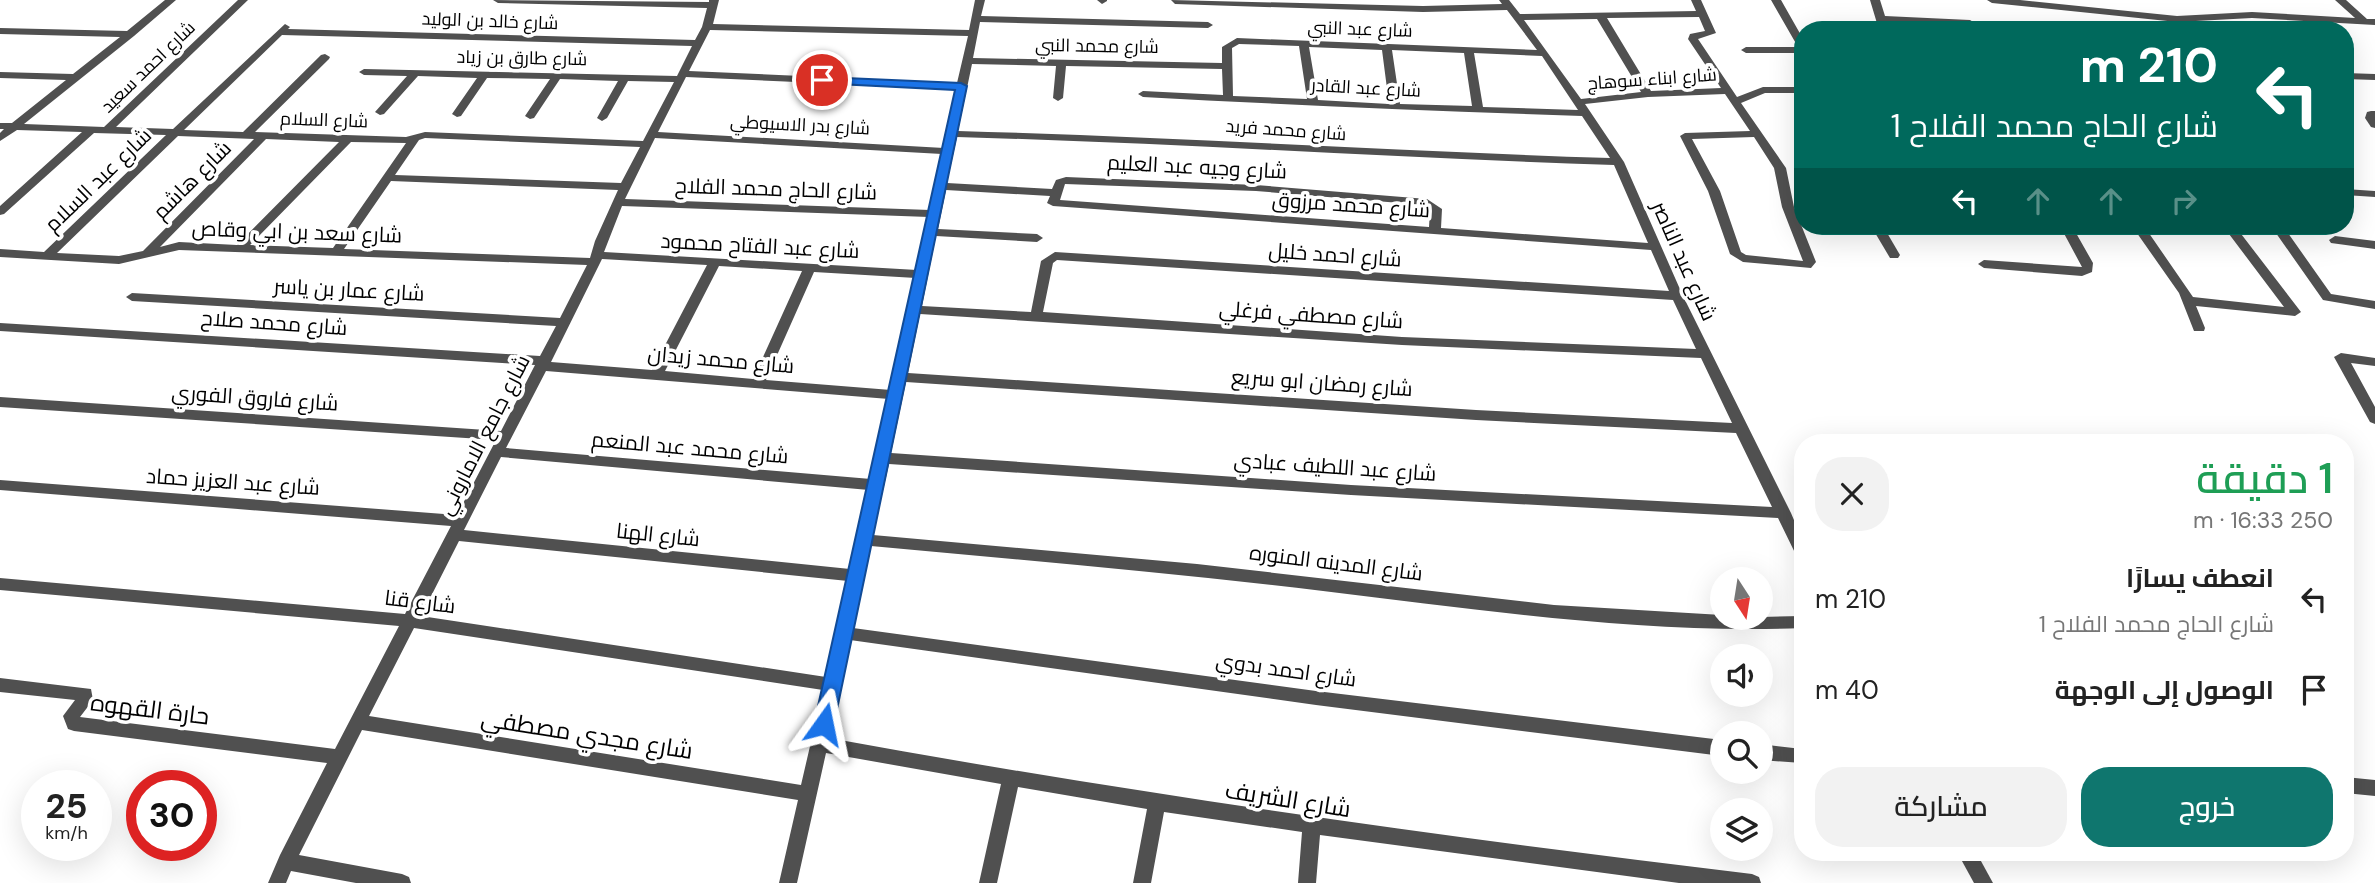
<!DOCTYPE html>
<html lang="ar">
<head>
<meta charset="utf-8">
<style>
	:root { --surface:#fff; --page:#f2f2f2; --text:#222; --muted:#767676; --accent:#0f766e }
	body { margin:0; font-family:"DM Sans",Cairo,sans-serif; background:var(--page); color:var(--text); direction:rtl; height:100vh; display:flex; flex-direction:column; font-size:26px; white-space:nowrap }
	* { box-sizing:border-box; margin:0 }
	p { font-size:23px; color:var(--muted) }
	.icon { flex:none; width:38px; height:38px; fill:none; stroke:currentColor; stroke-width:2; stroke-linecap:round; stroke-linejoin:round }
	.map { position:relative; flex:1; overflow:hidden; direction:ltr }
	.drawer { position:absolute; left:1794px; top:434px; width:560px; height:427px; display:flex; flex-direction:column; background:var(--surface); border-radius:28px; box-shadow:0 7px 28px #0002; direction:rtl }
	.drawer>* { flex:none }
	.hud { position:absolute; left:1794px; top:21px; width:560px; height:214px; border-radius:28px; box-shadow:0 7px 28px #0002; direction:rtl; background:#00695c; color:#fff; overflow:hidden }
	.needle { width:46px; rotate:168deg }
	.fabs { position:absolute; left:1710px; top:567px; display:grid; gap:14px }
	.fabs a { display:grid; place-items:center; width:63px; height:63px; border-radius:50%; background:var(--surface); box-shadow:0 7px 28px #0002; font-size:35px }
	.speed { position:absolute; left:21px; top:770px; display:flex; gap:14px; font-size:35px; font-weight:700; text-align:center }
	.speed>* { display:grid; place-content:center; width:91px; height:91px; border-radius:50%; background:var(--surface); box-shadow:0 7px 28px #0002; line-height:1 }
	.speed small { font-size:18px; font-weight:400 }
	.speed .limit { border:10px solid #d22; background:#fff; color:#111 }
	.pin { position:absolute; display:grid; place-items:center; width:60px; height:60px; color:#fff; margin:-30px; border:4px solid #fff; border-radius:50%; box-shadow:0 2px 7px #0007 }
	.me { position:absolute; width:77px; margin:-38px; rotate:12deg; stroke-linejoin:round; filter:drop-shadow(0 0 5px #0008) }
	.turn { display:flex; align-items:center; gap:24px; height:147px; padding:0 21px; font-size:32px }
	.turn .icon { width:91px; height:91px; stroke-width:2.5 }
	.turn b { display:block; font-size:49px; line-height:60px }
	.lanes { display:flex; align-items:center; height:66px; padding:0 21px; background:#0003; justify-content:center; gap:35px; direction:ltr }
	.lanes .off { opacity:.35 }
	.round { display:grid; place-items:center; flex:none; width:74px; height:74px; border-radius:28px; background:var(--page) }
	.head { display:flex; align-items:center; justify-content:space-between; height:119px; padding:0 21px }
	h1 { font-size:42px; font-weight:600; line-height:52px; color:#1e9e55 }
	.button { display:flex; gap:14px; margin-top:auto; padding:14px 21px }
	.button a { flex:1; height:80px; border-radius:28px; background:var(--accent); color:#fff; font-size:28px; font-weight:600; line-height:80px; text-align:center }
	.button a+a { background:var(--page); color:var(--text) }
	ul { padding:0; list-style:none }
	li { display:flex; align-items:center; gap:21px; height:91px; padding:0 21px }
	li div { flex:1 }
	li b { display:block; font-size:26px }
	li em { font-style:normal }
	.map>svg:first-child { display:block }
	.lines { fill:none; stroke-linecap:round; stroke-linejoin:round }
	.street { fill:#505050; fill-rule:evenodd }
	.route { fill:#1a73e8; stroke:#114b97; stroke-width:2 }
	.labels { text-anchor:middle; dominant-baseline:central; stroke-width:7; stroke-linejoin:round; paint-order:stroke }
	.far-street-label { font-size:18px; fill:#000; stroke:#fff }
	.street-label { font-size:21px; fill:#000; stroke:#fff }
	.near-street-label { font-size:24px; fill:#000; stroke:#fff }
</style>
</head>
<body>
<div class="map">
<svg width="2375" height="883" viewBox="0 0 2375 883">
	<rect width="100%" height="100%" fill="#fff"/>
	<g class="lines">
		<g class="street">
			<path d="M165 0H176L134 36 24 124 104 127 238 0H248L116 127 173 129 285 24 290 27 288 29 695 40 702 27 707 8 498 3 493 0 709 2V0H719L713 24 969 30 975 0H985L981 16 1208 22 1213 25 1208 28 980 22 973 58 1222 63V47L1237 38 1537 50 1507 10 1423 12 1175 4 1171 0 1423 6 1502 4 1499 0H1509L1520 14 1696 11 1691 0H1701L1716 33 1698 39 1737 97 1763 87H1802V93H1765L1741 103 1786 168 1794 207 1816 262 1811 268 1743 262 1730 254 1708 191 1680 136 1685 133 1750 131 1725 94 1648 97 1585 104 1624 162 1683 296 1791 513 1802 539V559L1797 557 1778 518 1351 495 889 464 873 535 1197 564 1554 605 1722 615V618L1802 616V628C1642 634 1482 610 1323 591 1173 573 1022 560 871 546L853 628 1316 691 1722 740V756L1316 705 850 640 829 738C1135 794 1443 837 1752 874L1759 877 1761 883H1679L1320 835 1316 883H1298L1302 832 1164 812 1151 883H1133L1147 809 1018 787 997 883H979L1001 784 826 753 797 883H779L798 800 362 730 299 855 402 874 409 877 411 883H356L291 871 286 883H268L280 855 327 763 74 731 68 729 63 716 75 700 0 692V678L91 689 93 700 80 717 335 749 399 626 0 590V578L405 614 451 526 0 490V480L457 515 496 440 0 407V397L501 431 535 365 0 331V323L540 356 556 326 132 301 126 297 132 293 560 318 587 265 179 250 119 264 0 257V249L44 252 166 135 94 133 4 214 0 215V206L82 132 17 130 0 141V133L4 129H0V123H12L66 80 0 78V72L73 74 120 37 0 34V28L127 31ZM1699 17 1705 31 1690 34 1688 39 1721 88 1651 91 1607 18ZM1597 19 1641 92 1581 99 1524 20ZM710 30 968 36 957 83 689 71ZM282 35 692 46 677 76 364 69 359 72 364 75 407 76 375 112 380 115 384 114 418 76 477 78 452 114 457 117 461 116 487 78 550 79 525 116 530 119 534 118 560 79 618 81 597 118 602 121 607 118 628 81 674 82 643 141 425 132 406 137 255 132 329 59 330 57 325 54 321 55 243 132 184 130ZM1239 44 1299 46 1307 99 1233 96 1232 48ZM1309 47 1382 50 1389 104 1318 100ZM1392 50 1464 53 1472 106 1400 104ZM1474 53 1542 56 1578 110 1483 107ZM972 64 1056 66 1053 98 1058 101 1063 98 1066 66 1222 69 1223 95 1143 91 1138 94 1143 97C1290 105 1436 111 1582 116L1610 158C1393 151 1175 137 958 131ZM686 77 956 89 944 148 658 132ZM178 136 254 139 143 251 119 256 57 253ZM957 137C1176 143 1395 158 1614 165L1648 243 1441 228 1442 209 1427 199 1256 185 1066 177 1056 180 1052 189 947 183ZM1754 137 1774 168 1782 207 1803 261 1746 255 1741 252 1720 191 1692 139ZM425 138 640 147 621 183 395 175 419 140ZM655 138 942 154 930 210 625 199ZM266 139 339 142 237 245 179 242 160 247ZM351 142 406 143 333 248 250 245ZM391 181 618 190 595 241 590 258 344 249ZM1065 184 1256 191 1424 205 1430 210 1429 227 1060 200ZM946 190 1050 196 1047 203 1053 206 1651 250 1669 291 1055 252 1041 261 1031 312 922 306 936 236 1037 242 1043 238 1037 234 938 229ZM622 206 929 217 917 270 604 252ZM602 259 707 265 652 370 551 362ZM1057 260 1673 300 1696 349 1402 337 1043 312 1053 263ZM719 266 802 271 753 379 665 371ZM814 272 916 278 891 390 766 380ZM920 314 1402 345 1701 358 1732 423 1476 410 908 373ZM546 371 889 399 871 479 506 448ZM906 382 1476 420 1736 433 1772 507 1351 485 891 453ZM501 457 869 490 850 569 464 530ZM459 541 848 581 826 677 421 616ZM414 628 823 690 801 785 369 716Z"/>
			<path d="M1097 0H1107V1L1102 4Z"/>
			<path d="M1771 0H1781L1802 37V53H1746L1741 50 1746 47H1798Z"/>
			<path d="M1870 0H1880L1885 16 1970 20 1975 23 1970 26 1886 22 1889 30H1879Z"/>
			<path d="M1987 0H2020L2177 16 2252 12 2355 18 2335 0H2346L2367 19H2375V25L2252 18 2177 22 1992 3Z"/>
			<path d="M2345 73 2375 74V80L2345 79Z"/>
			<path d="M2371 111H2375V128L2371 127 2365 118 2367 112Z"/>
			<path d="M2345 189 2375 191V197L2345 195Z"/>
			<path d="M1871 226H1883L1900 255 1898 258H1890Z"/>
			<path d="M1981 226H2032L2034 228C2024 235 1991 233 1981 226Z"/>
			<path d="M2060 226H2072L2093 263 2092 272 2082 276 1984 268 1978 264 1984 260 2082 267Z"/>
			<path d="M2132 226H2144L2193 297 2284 307 2223 226H2235L2301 312 2295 316 2196 306 2205 328 2204 331H2194L2179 293Z"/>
			<path d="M2271 226H2283L2331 294 2375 301V309L2323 300Z"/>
			<path d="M2335 236 2375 241V249L2331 243 2329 240Z"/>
			<path d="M2341 353 2375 358V366L2351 363 2375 407V424L2370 422 2334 357Z"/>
			<path d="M1760 744 1802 749V763L1760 760Z"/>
			<path d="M2345 777 2375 780V796L2345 793Z"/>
			<path d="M1957 852H1976L1993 883H1974Z"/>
		</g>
	</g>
	<path class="route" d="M822 77 961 83 967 86 834 724 831 730 824 733 817 730 814 724 955 90 818 83V78Z"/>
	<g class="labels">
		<g class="far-street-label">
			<text transform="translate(490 21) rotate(2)">شارع خالد بن الوليد</text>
			<text transform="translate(1360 29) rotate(2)">شارع عبد النبي</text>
			<text transform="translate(1097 46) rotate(1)">شارع محمد النبي</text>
			<text transform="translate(522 58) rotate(1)">شارع طارق بن زياد</text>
			<text transform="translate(148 67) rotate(-44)">شارع احمد سعيد</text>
			<text transform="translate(1652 79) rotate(-4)">شارع ابناء سوهاج</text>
			<text transform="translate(1366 88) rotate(3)">شارع عبد القادر</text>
			<text transform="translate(324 120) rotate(2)">شارع السلام</text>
			<text transform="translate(800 125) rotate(3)">شارع بدر الاسيوطي</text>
			<text transform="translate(1286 130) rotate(4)">شارع محمد فريد</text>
		</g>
		<g class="street-label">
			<text transform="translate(1197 167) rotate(3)">شارع وجيه عبد العليم</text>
			<text transform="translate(98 180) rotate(-44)">شارع عبد السلام</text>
			<text transform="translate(192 180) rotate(-45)">شارع هاشم</text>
			<text transform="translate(776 189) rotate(2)">شارع الحاج محمد الفلاح</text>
			<text transform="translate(1351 205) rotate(4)">شارع محمد مرزوق</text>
			<text transform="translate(297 232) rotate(2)">شارع سعد بن ابي وقاص</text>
			<text transform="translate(760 246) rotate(3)">شارع عبد الفتاح محمود</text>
			<text transform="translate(1335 255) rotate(4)">شارع احمد خليل</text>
			<text transform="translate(1684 261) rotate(66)">شارع عبد الناصر</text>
			<text transform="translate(349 290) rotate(3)">شارع عمار بن ياسر</text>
			<text transform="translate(1311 315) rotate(4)">شارع مصطفي فرغلي</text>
			<text transform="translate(274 323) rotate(4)">شارع محمد صلاح</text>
			<text transform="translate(721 360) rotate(5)">شارع محمد زيدان</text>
			<text transform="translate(1322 383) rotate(4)">شارع رمضان ابو سريع</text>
			<text transform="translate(255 398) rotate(4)">شارع فاروق الفوري</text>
			<text transform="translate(484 435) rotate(-63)">شارع جامع الاماروني</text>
			<text transform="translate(690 448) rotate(5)">شارع محمد عبد المنعم</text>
			<text transform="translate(1335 467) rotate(4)">شارع عبد اللطيف عبادي</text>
			<text transform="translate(233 482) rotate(4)">شارع عبد العزيز حماد</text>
			<text transform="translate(658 535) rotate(6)">شارع الهنا</text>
			<text transform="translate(1336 563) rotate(7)">شارع المدينه المنوره</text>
			<text transform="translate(420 602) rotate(7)">شارع قنا</text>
			<text transform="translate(1286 670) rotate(8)">شارع احمد بدوي</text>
		</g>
		<g class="near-street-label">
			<text transform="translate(150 709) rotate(7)">حارة القهوه</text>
			<text transform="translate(587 734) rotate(9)">شارع مجدي مصطفي</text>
			<text transform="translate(1288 799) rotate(9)">شارع الشريف</text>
		</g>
	</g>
</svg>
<div class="fabs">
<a><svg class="needle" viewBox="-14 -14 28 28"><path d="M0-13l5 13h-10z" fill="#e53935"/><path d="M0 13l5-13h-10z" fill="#767676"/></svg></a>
<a><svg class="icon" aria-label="sound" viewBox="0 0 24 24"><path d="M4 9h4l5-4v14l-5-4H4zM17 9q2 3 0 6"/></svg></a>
<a><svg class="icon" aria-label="search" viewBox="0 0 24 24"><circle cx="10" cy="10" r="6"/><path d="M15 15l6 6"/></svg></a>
<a><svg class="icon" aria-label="layers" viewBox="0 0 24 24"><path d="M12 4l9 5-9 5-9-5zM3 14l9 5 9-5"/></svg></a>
</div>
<div class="speed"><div>25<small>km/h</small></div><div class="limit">30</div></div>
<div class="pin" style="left:822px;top:80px;background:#d93025"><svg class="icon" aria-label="arrive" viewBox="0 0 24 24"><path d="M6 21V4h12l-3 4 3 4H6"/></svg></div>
<svg class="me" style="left:824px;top:724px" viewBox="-20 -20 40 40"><path d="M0-17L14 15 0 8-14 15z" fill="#1a73e8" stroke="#fff" stroke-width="4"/></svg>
<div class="hud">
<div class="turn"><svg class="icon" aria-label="left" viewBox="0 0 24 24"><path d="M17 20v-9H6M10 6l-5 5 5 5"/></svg><div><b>210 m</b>شارع الحاج محمد الفلاح 1</div></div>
<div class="lanes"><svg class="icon" aria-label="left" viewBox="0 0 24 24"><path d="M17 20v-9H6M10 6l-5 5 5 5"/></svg><svg class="icon off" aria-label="ahead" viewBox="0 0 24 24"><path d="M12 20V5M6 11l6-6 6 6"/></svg><svg class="icon off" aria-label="ahead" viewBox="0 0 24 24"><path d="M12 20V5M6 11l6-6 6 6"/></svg><svg class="icon off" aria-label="right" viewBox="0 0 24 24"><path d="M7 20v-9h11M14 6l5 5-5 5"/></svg></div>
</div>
<section class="drawer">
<div class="head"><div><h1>1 دقيقة</h1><p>250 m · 16:33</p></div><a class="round"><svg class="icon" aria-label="close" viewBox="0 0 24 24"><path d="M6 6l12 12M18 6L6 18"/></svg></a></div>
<ul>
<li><svg class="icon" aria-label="left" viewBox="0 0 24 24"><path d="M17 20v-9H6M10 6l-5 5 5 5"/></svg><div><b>انعطف يسارًا</b><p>شارع الحاج محمد الفلاح 1</p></div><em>210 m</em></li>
<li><svg class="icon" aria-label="arrive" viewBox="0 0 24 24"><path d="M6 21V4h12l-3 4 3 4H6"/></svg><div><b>الوصول إلى الوجهة</b></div><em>40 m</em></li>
</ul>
<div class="button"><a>خروج</a><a>مشاركة</a></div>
</section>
</div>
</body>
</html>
